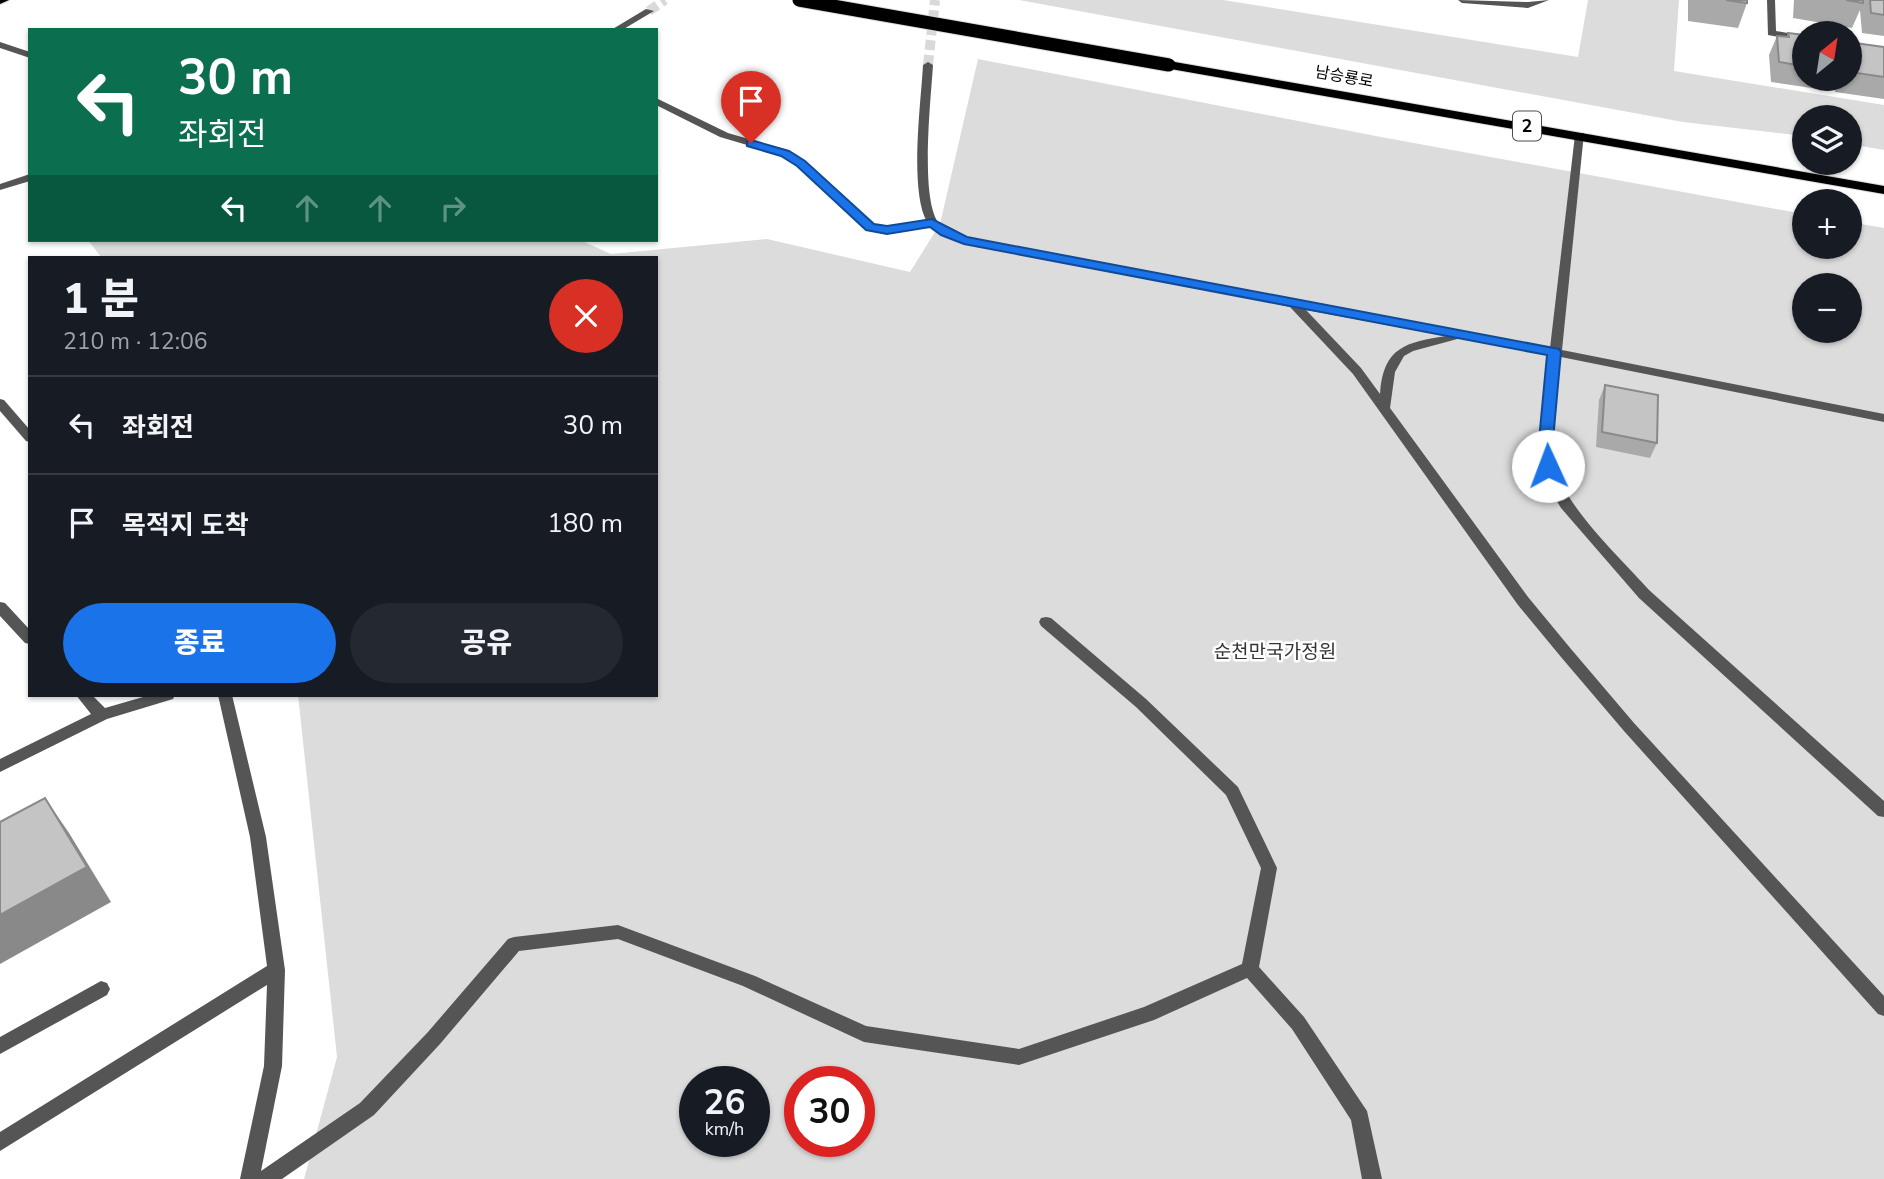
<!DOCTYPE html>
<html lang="ko">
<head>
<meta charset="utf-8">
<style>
	:root { --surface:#171b24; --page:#242831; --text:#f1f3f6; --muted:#9ea1a6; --line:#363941; --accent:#1a73e8 }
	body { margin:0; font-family:"Nunito Sans","Noto Sans KR",sans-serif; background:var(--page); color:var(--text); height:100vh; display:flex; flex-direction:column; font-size:26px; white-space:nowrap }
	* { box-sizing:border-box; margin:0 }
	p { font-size:23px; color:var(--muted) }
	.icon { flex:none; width:38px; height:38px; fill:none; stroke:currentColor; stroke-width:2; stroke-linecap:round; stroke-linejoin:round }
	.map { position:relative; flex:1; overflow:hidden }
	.panel { position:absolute; left:28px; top:256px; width:630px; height:441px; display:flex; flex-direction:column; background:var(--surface); border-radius:0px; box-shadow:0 2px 5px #0004 }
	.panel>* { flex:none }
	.top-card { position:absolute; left:28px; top:28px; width:630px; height:214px; border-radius:0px; box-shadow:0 2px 5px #0004; background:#0b6e4f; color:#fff; overflow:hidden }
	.needle { width:46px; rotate:30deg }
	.buttons { position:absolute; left:1792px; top:21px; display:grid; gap:14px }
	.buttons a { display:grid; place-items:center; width:70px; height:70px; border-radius:50%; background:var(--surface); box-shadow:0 2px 5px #0004; font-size:35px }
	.speed { position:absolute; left:679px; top:1066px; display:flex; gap:14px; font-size:35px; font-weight:700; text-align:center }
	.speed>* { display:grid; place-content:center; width:91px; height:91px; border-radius:50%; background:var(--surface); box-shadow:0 2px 5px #0004; line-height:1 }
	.speed small { font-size:18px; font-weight:400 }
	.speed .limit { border:10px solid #d22; background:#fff; color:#111 }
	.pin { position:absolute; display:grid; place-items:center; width:60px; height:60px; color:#fff; margin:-72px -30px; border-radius:50% 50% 50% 0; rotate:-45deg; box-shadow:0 0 7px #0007 }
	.pin .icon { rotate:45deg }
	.me { position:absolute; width:77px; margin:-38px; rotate:358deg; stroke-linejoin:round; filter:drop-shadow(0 0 5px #0008) }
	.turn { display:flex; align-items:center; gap:24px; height:147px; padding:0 35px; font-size:32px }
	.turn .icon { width:91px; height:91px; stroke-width:2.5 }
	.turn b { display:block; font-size:49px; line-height:60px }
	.lanes { display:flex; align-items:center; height:66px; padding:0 35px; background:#0003; justify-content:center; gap:35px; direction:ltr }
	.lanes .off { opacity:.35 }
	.round { display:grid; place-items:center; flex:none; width:74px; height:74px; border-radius:37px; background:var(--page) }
	.headline { display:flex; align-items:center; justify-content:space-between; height:119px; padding:0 35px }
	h1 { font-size:42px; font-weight:800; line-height:52px }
	.primary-button { display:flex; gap:14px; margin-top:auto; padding:14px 35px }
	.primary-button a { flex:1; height:80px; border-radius:42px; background:var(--accent); color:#fff; font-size:28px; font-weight:800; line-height:80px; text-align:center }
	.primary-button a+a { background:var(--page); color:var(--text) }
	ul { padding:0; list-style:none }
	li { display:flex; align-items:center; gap:21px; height:98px; padding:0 35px; border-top:2px solid var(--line) }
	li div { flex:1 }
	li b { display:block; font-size:26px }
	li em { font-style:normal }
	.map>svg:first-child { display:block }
	.green { fill:#dcdcdc; fill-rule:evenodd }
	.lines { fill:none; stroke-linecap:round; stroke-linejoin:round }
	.minor-tunnel { stroke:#d9d9d9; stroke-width:10; stroke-dasharray:10 5; stroke-linecap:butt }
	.primary-casing { stroke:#dbdbdb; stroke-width:2 }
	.service { fill:#555; fill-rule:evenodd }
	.pedestrian { fill:#555; fill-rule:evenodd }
	.minor { fill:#555; fill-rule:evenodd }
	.primary { fill:#000; fill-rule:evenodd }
	.primary-bridge-casing { stroke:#dbdbdb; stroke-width:15; stroke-linecap:butt }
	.primary-bridge { stroke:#000; stroke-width:13 }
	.wall { fill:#a9a9a9 }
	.shaded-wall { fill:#898989 }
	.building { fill:#c4c4c4; stroke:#898989; stroke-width:2 }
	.route { fill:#1a73e8; stroke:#114b97; stroke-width:2 }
	.labels { text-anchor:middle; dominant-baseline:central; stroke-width:5; stroke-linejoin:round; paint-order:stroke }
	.far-street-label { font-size:16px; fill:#000; stroke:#fff }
	.shield { fill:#fff; stroke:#4c4c4c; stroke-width:2 }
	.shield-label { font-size:18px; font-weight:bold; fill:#000 }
	.park-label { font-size:19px; fill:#333; stroke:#fff }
</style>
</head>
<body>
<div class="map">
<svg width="1884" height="1179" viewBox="0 0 1884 1179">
	<rect width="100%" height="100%" fill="#fff"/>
	<g class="green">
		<path d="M1019 0H1223L1578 57 1588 0H1679L1674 71 1884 105V150L1850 144V117H1804V136L1683 122Z"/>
		<path d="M978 59 1381 137 1804 214V247H1850V222L1884 228V1179H304L337 1057 298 695H656V257H101L88 240H580L611 254 767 239 910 272 940 224ZM1804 285H1850V331H1804ZM695 1082H754V1141H695ZM800 1082H859V1141H800Z"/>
	</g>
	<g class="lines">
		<g class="minor-tunnel">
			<path d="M649 11 665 0"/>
			<path d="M928 65 935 0"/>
		</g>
		<defs>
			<g id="primary">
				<path d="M0 0H9L0 4Z"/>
				<path d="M1169 61 1884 186V194L1165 68 1163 65Z"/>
			</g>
		</defs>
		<use href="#primary" class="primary-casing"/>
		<g class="service">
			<path d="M1458 0 1528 2 1549 0 1528 8 1462 3Z"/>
			<path d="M656 98 728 133 789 151 805 162 873 225 886 227 932 219 937 222 932 225 886 233 866 230 797 166 781 155 720 137 656 105Z"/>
			<path d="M101 981 107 983 110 989 107 995 0 1054V1037Z"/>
		</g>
		<path class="pedestrian" d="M1644 589 1649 590 1884 801V817L1878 816 1639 598 1637 594Z"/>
		<g class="minor">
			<path d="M1767 0H1775L1776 31 1804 36V42L1768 35Z"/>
			<path d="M646 9 654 11 622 30H611Z"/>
			<path d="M0 42 30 52V58L0 48Z"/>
			<path d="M1850 43 1884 48V54L1850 49Z"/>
			<path d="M928 62 933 65C931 98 920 196 938 222 944 230 957 234 966 237 1161 273 1356 312 1550 348L1575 135 1584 133 1562 350 1884 414V422L1561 357C1558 387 1551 419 1552 450 1552 496 1619 556 1649 590L1651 594 1644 599 1639 598 1561 508 1544 480 1539 451 1550 355 1461 338 1413 351 1404 356 1395 372 1390 408 1528 597 1571 649 1634 723 1884 996V1016L1878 1014 1624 731 1561 657 1518 605 1353 374 1290 307 1156 278 964 243C951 240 934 234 927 222 909 190 921 103 923 65ZM1306 310 1447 336C1406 342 1383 347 1380 394L1361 368Z"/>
			<path d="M30 174V181L0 190V184Z"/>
			<path d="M0 399 4 400 30 430V442L26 441 0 411Z"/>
			<path d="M0 602 5 603 30 630V644L25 643 0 616Z"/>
			<path d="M1046 617 1051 618 1146 699 1238 787 1277 868 1259 967 1304 1017 1367 1111 1382 1179H1362L1351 1120 1292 1029 1247 978 1154 1020 1019 1065 864 1042 743 986 618 939 519 951 440 1044 374 1115 282 1179H240L264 1066 267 985 0 1151V1132L267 966 250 837 218 695H232L266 837 285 970 282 1066 261 1171 360 1103 428 1032 508 939 514 937 618 925 755 976 866 1026 1019 1049 1144 1007 1242 964 1261 868 1226 795 1136 707 1041 626 1039 622 1041 618Z"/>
			<path d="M76 695H92L105 708 150 695H175L173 699 107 719 0 772V759L91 714Z"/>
		</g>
		<use href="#primary" class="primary"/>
		<defs>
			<path id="primary-bridge" d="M799 0 1169 65"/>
		</defs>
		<use href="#primary-bridge" class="primary-bridge-casing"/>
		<use href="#primary-bridge" class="primary-bridge"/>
	</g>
	<g class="wall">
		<path d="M1688 0H1747V3L1738 28 1688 21Z"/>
		<path d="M1794 0H1884V36L1862 33 1860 10 1852 28 1793 18Z"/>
		<path d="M1788 33 1804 35V79H1850V48H1853L1855 43 1884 47V99L1835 92V84L1831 91 1771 82 1769 55 1777 36 1787 37Z"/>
		<path d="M1605 385 1657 443 1650 458 1596 447 1599 400Z"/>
	</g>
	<path class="shaded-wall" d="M45 798 69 833 111 902 0 964V915Z"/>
	<g class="building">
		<path d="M1726 0H1747V3Z"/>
		<path d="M1846 0H1863V3Z"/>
		<path d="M1870 0H1884V15L1871 13Z"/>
		<path d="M1788 33 1804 35V66L1779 62 1777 36 1789 37Z"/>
		<path d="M1855 43 1884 47V77L1850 72V48L1856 49Z"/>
		<path d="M1605 385 1658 395 1657 443 1602 432Z"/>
		<path d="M45 798 87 867 0 915V822Z"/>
	</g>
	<path class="route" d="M751 140 789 151 805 161 874 224 887 226 932 219 967 237 1559 349 1561 352 1552 451 1555 466 1553 469H1542L1538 451 1547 355 964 244 941 235 930 227 887 234 866 230 797 166 781 156 747 146V141Z"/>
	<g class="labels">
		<g class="far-street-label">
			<text transform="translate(1344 77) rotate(10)">남승룡로</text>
		</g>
		<rect class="shield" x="1513" y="111.5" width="28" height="29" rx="5"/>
		<g class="shield-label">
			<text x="1527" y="126">2</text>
		</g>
		<g class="park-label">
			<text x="1275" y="652">순천만국가정원</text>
		</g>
	</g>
</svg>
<div class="buttons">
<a><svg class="needle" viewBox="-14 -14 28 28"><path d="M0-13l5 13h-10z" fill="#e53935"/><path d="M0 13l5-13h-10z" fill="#9ea1a6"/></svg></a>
<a><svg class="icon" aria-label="layers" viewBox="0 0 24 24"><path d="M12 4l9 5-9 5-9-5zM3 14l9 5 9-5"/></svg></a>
<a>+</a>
<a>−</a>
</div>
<div class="speed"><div>26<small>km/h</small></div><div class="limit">30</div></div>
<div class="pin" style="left:751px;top:143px;background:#d93025"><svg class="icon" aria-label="arrive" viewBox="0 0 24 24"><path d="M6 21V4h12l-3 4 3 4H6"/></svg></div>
<svg class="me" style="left:1548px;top:466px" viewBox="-20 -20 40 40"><circle r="19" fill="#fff"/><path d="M0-13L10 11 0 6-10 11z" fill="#1a73e8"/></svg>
<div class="top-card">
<div class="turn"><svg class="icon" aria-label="left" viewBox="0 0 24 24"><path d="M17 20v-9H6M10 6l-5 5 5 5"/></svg><div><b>30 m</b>좌회전</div></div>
<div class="lanes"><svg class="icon" aria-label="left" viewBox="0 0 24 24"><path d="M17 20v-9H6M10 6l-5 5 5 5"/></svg><svg class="icon off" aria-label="ahead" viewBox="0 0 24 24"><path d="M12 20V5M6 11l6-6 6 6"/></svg><svg class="icon off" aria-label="ahead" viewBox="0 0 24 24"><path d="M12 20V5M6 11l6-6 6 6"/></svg><svg class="icon off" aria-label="right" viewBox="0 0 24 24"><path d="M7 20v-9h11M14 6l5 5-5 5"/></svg></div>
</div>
<section class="panel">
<div class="headline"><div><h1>1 분</h1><p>210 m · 12:06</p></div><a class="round" style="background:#d93025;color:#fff"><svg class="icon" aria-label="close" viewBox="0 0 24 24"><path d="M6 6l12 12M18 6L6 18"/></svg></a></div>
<ul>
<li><svg class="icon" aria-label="left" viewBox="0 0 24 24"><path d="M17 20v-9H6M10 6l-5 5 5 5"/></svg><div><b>좌회전</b></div><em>30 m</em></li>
<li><svg class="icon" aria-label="arrive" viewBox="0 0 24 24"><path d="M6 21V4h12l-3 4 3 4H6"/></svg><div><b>목적지 도착</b></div><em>180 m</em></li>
</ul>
<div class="primary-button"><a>종료</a><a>공유</a></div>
</section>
</div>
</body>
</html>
